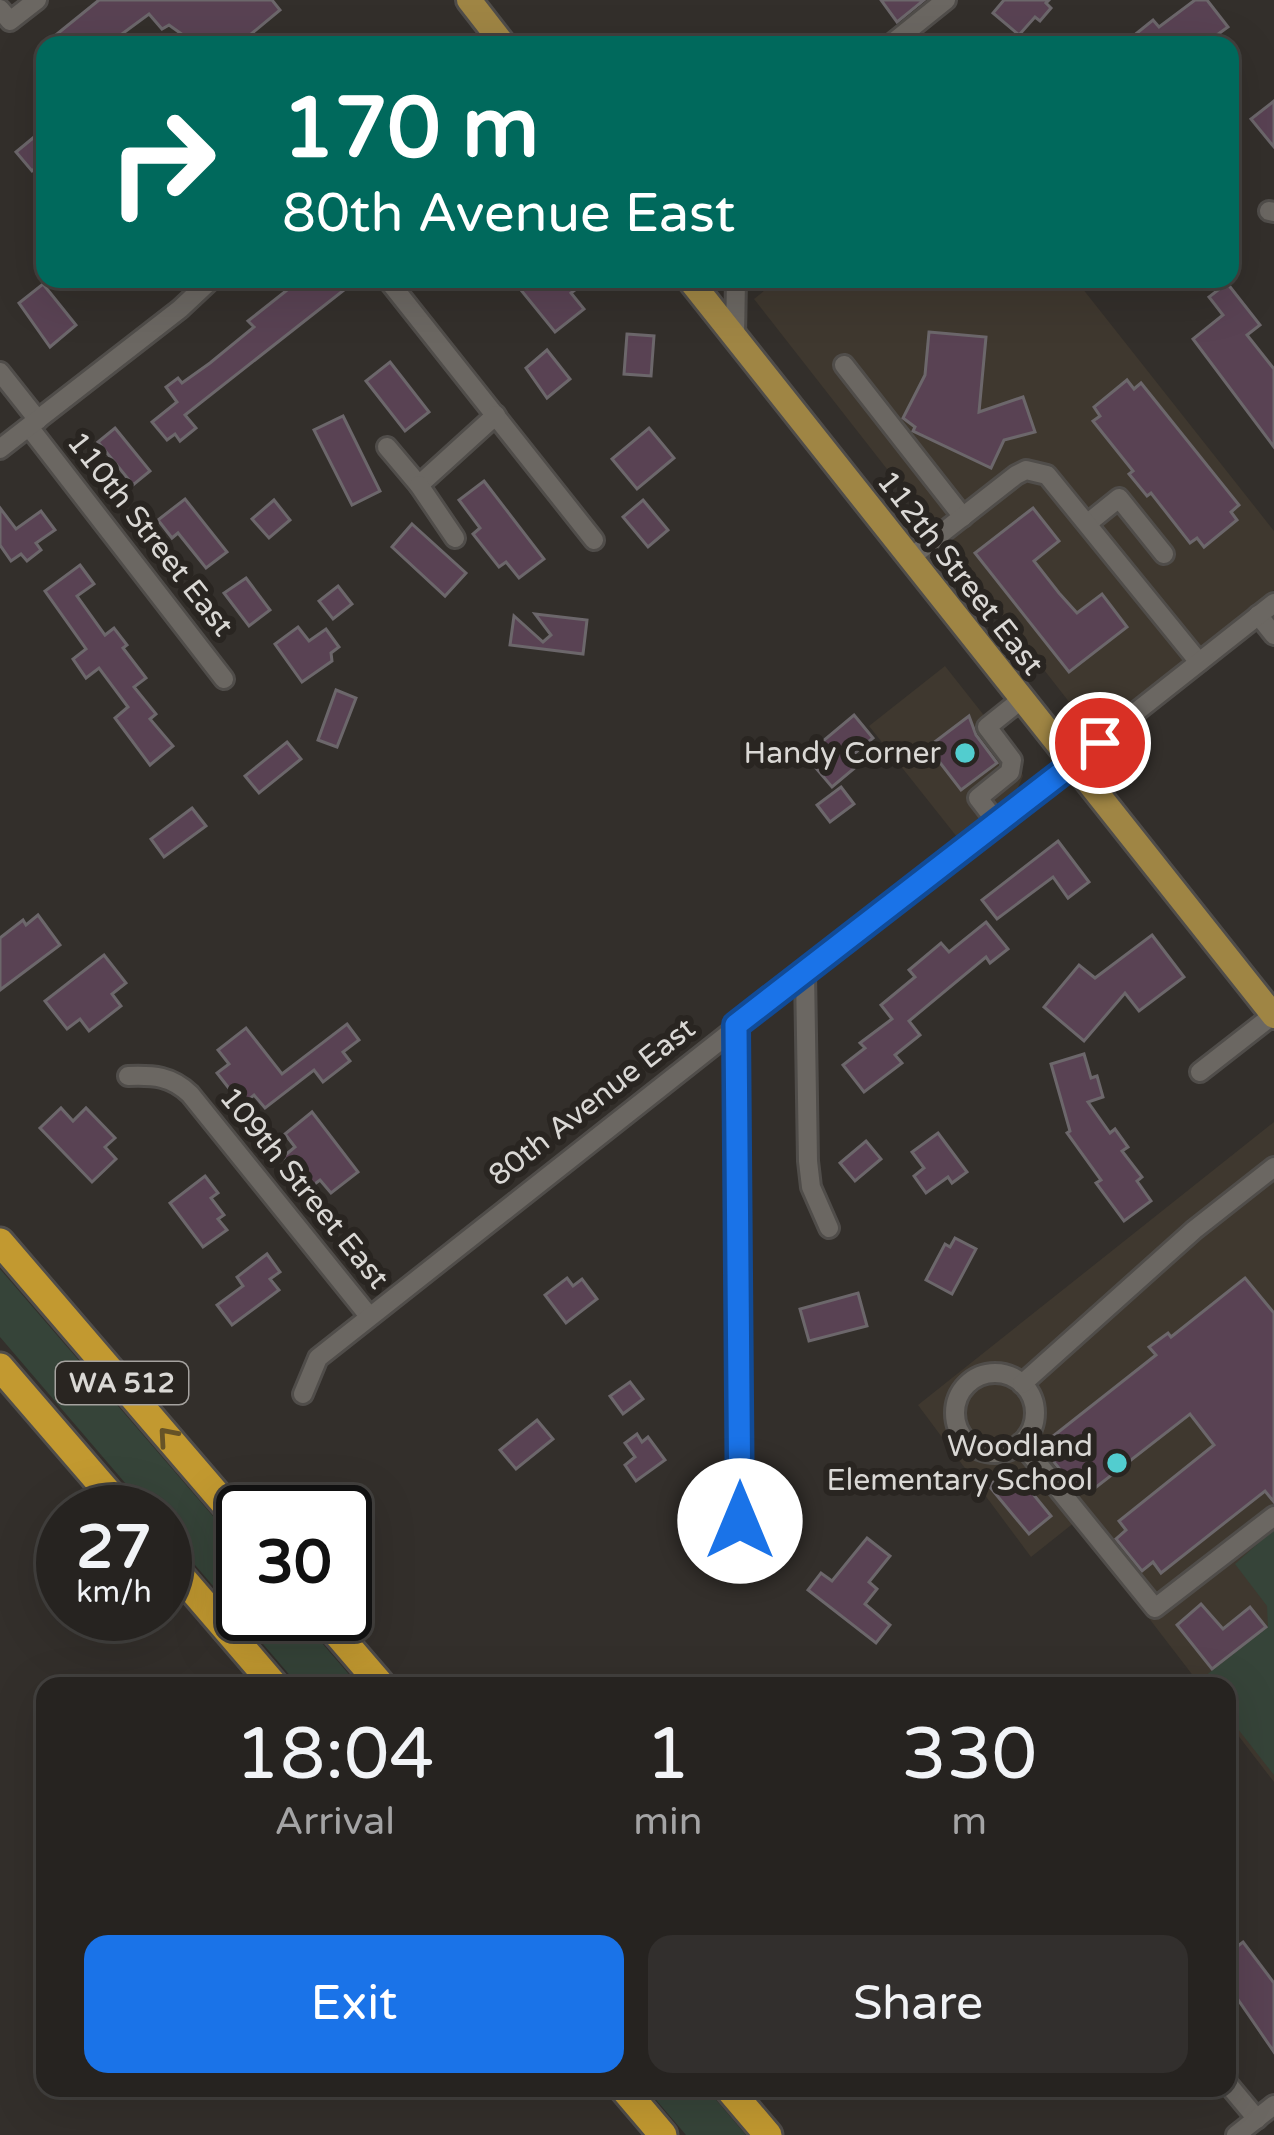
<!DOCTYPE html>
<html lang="en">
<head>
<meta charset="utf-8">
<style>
	:root { --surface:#262320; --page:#322f2d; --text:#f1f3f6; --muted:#a4a4a5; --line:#42403e; --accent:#1a73e8 }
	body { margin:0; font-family:"Varela Round",sans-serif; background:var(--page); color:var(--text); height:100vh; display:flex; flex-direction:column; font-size:45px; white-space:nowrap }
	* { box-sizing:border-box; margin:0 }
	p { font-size:39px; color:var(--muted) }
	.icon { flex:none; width:66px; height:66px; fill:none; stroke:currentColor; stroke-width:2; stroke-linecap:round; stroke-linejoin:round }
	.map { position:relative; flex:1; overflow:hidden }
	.panel { position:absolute; left:36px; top:1677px; width:1200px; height:420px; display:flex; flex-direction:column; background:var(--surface); border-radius:24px; box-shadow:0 12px 48px #0002,0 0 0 3px var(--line) }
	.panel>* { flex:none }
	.hud { position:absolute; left:36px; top:36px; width:1203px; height:252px; border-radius:24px; box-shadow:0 12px 48px #0002,0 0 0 3px var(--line); background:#00695c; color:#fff; overflow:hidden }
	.speed { position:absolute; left:36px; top:1485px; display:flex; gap:24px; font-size:60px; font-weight:700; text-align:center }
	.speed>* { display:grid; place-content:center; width:156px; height:156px; border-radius:50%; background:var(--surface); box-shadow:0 12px 48px #0002,0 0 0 3px var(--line); line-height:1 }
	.speed small { font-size:30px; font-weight:400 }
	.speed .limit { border:6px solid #111; border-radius:18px; background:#fff; color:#111 }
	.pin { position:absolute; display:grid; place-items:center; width:102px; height:102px; color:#fff; margin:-51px; border:6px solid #fff; border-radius:50%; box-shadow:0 3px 12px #0007 }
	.me { position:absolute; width:132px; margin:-66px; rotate:0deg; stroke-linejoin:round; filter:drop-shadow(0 0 9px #0008) }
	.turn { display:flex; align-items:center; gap:42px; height:252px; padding:0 48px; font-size:54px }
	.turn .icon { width:156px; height:156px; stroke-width:2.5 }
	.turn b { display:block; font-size:84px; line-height:102px }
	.eta { display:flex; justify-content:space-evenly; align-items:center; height:204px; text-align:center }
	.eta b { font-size:72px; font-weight:600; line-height:84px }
	.cta { display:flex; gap:24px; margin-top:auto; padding:24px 48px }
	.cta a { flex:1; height:138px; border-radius:24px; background:var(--accent); color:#fff; font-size:48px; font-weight:600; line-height:138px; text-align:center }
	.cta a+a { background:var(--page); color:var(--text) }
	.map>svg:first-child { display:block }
	.built { fill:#3f382f }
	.green { fill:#364439 }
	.building { fill:#594253; stroke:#6c676b; stroke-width:3 }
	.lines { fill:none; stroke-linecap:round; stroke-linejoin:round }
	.minor-casing { stroke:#504d4a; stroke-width:24 }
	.major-casing { stroke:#504d4a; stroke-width:30 }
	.highway-casing { stroke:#504d4a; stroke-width:33 }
	.minor { stroke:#6b6762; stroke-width:18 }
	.major { stroke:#9f8544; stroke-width:24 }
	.highway { stroke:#c29930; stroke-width:27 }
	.oneway { stroke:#665327 }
	.route-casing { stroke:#114b97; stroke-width:30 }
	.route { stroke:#1a73e8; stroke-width:21 }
	.poi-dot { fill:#52cdcf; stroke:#292521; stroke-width:4.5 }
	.labels { text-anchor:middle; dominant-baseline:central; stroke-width:12; stroke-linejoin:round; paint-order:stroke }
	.shield { fill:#292521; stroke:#a5a29f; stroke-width:3 }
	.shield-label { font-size:27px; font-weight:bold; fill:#dad8d5 }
	.street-label { font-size:30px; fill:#dad8d5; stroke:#292521 }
	.poi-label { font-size:30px; fill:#dad8d5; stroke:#292521; text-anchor:end }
</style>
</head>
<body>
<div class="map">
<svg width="1274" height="2135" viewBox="0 0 1274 2135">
	<rect width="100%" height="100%" fill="#332f2b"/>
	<g class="built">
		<path d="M779 279H1075L1274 531V590L1104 726 1084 721 754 299Z"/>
		<path d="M945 666 1016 756 1023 776 1017 790 957 837 869 726Z"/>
		<path d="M1274 1122V1782L1227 1721V1686H1201L1075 1522 1031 1557 918 1405Z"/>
	</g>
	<g class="green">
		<path d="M0 1269 243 1551V1614H297L359 1686H299L165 1530V1512H150L0 1337Z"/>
		<path d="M1274 1529V1775L1227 1715V1686H1204L1200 1680 1268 1627 1267 1606 1235 1564Z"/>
		<path d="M646 2088H706L746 2135H686Z"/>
	</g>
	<g class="building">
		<path d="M99 0H272L280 10 250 35 222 45H197L169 25 162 29 149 14 107 45H66L57 34Z"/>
		<path d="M881 0H924L897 22Z"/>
		<path d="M1004 0H1049L1046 3 1051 8 1040 21 1035 17 1019 35 993 13Z"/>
		<path d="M1195 0H1207L1228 27 1203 45H1122L1153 20 1159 27Z"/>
		<path d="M1274 101V147L1251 119Z"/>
		<path d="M33 138 45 153V160L32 171 16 152Z"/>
		<path d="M301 279H358L185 415 196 428 180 441 175 434 167 440 152 422 177 402 166 387 178 378 182 383 210 363 254 327 248 321Z"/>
		<path d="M512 279H589L571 293 584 309 555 332Z"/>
		<path d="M1227 283 1260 325 1247 335 1274 369V447L1193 339 1223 315 1209 297Z"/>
		<path d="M43 284 76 325 50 347 19 303Z"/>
		<path d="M929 332 986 337 979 412 1023 397 1035 432 1004 440 991 468 913 431 915 427 903 418 925 375Z"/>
		<path d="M627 334 654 336 651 376 624 374Z"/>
		<path d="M547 350 570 379 547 398 526 368Z"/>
		<path d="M390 362 429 412 405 431 366 381Z"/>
		<path d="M1127 380 1134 389 1141 383 1239 505 1231 512 1237 520 1204 547 1197 538 1190 543 1151 493 1147 496 1129 474 1133 471 1093 421 1100 416 1094 407Z"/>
		<path d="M343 416 380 491 352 505 314 430Z"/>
		<path d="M115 428 150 471 133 485 98 442Z"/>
		<path d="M649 428 674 458 637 489 612 459Z"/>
		<path d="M484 481 544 559 519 578 506 562 499 567 473 534 480 528 459 500Z"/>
		<path d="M185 499 227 552 206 568 178 533 172 538 158 520Z"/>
		<path d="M274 500 290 520 269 538 252 519Z"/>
		<path d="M643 500 668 530 648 547 623 517Z"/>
		<path d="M0 508 16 529 41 511 55 530 36 543 41 550 27 561 21 554 11 561 0 545Z"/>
		<path d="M1033 508 1059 541 1034 561 1059 593 1077 613 1102 594 1127 627 1069 672 975 553Z"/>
		<path d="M412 524 466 573 445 596 392 547Z"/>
		<path d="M80 565 94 584 77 596 105 635 114 628 127 645 123 648 146 678 134 687 156 714 150 719 173 746 150 765 115 718 128 707 99 668 86 678 73 659 86 649 45 591Z"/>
		<path d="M246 578 270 610 249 626 224 593Z"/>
		<path d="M338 586 352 604 333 619 319 601Z"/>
		<path d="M535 614 587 620 583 654 510 645 514 616 543 642 551 635Z"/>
		<path d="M298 627 309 641 326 629 339 647 331 653 332 661 302 682 275 644Z"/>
		<path d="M336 690 356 698 337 747 318 740Z"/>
		<path d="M854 715 873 738 850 757 857 766 832 787 810 761 822 751 817 746Z"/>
		<path d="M969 716 976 735 997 763 961 790 928 747Z"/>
		<path d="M287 742 301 759 259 793 245 776Z"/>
		<path d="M841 787 854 804 830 822 817 805Z"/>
		<path d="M192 808 206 826 164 857 151 839Z"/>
		<path d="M1058 841 1089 882 1068 898 1053 877 997 919 982 900Z"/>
		<path d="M38 915 60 945 0 990V938L23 920 26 925Z"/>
		<path d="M986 922 1008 949 990 963 986 957 909 1021 920 1035 895 1055 902 1063 864 1092 843 1065 865 1048 860 1043 892 1019 881 1005 915 977 909 970 941 943 949 952Z"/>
		<path d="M1152 935 1184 977 1139 1011 1125 993 1084 1041 1044 1007 1079 965 1095 978Z"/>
		<path d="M104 955 126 983 112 994 121 1006 89 1031 80 1019 67 1029 45 1001Z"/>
		<path d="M347 1024 359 1040 343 1052 350 1061 323 1082 314 1070 265 1108 254 1095 242 1105 217 1073 229 1064 218 1050 246 1028 282 1074Z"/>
		<path d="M1084 1054 1091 1078 1097 1076 1103 1097 1088 1102 1110 1133 1115 1129 1128 1147 1122 1151 1142 1177 1137 1181 1151 1201 1124 1221 1096 1183 1101 1180 1067 1133 1070 1131 1051 1064Z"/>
		<path d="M61 1108 73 1121 86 1108 115 1138 105 1147 116 1159 92 1182 40 1128Z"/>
		<path d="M312 1112 358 1172 331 1193 320 1180 308 1189 283 1157 295 1147 285 1134Z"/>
		<path d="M938 1133 967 1172 952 1183 948 1177 926 1193 914 1176 924 1168 912 1152Z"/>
		<path d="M866 1141 881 1159 855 1181 840 1163Z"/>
		<path d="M205 1176 218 1193 211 1198 224 1215 218 1219 227 1230 203 1247 170 1203Z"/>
		<path d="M955 1238 976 1249 952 1294 926 1280 945 1244 950 1247Z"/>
		<path d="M267 1254 280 1272 270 1279 279 1290 232 1325 217 1305 243 1286 237 1277Z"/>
		<path d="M567 1278 573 1286 582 1279 597 1299 566 1323 545 1295Z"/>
		<path d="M1245 1278 1274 1313V1502L1265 1491 1161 1573 1153 1562 1142 1571 1116 1539 1126 1530 1119 1521 1214 1445 1190 1414 1095 1488 1087 1479 1075 1488 1049 1456 1060 1446 1052 1437 1156 1355 1149 1347 1168 1333 1171 1337Z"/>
		<path d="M858 1293 867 1326 809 1341 800 1309Z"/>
		<path d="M630 1382 643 1399 623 1414 610 1396Z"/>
		<path d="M537 1420 553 1439 516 1469 500 1450Z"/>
		<path d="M637 1434 642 1442 648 1437 665 1460 636 1481 625 1465 635 1457 625 1443Z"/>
		<path d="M1011 1467 1051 1516 1029 1534 989 1486Z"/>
		<path d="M867 1538 890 1556 869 1582 877 1589 865 1604 890 1625 876 1643 808 1590 821 1573 832 1581Z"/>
		<path d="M1201 1604 1223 1629 1250 1607 1266 1627 1212 1669 1177 1625Z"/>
		<path d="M1243 1942 1274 1983V2052L1228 1985 1235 1979 1227 1969V1954Z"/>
	</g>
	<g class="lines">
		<defs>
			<g id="minor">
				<path d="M0 9 10 21 37 0"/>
				<path d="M890 45 946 0"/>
				<path d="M1269 211 1274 212"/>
				<path d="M387 279 594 540"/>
				<path d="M735 337 736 279"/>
				<path d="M844 365 963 517"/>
				<path d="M0 372 38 420"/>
				<path d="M29 427 224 679"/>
				<path d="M387 447 419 485 496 415"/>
				<path d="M0 449 180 309 212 279"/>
				<path d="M419 485 455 538"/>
				<path d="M1088 523 1119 498 1164 554"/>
				<path d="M910 558 1016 475 1026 470 1047 475 1199 662"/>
				<path d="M1258 615 1274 635"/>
				<path d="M998 824 978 798 1010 772 1012 760 987 727 1022 699"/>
				<path d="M805 972 808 1161 811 1187 829 1228"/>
				<path d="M737 1025 740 1566"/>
				<path d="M1200 1072 1273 1015"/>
				<path d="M128 1076C154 1075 171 1076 190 1094L369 1316"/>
				<circle cx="995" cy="1413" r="40"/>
				<path d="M1022 1384 1194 1230 1274 1167"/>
				<path d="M303 1394 318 1358 1274 603"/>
				<path d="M1021 1443 1155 1608 1274 1516"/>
				<path d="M1227 2083 1257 2119"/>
				<path d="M1236 2135 1274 2105"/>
			</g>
			<g id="major">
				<path d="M469 0 504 45"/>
				<path d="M689 279 1274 1016"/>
			</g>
			<g id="highway">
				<path d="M0 1242 243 1525"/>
				<path d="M0 1367 125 1512"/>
				<path d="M165 1558 275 1686"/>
				<path d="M320 1614 382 1686"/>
				<path d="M623 2088 663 2135"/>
				<path d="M728 2088 768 2135"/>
			</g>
		</defs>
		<use href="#minor" class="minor-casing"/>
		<use href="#major" class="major-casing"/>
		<use href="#highway" class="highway-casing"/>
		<use href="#minor" class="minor"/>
		<use href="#major" class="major"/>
		<use href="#highway" class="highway"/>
	</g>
	<defs><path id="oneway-chevron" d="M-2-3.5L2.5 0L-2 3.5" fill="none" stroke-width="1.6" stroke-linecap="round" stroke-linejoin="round" transform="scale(3)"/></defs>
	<use class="oneway" href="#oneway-chevron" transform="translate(167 1436) rotate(-131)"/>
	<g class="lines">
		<defs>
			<path id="route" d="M740 1521 736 1025 1100 743"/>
		</defs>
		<use href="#route" class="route-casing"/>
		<use href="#route" class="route"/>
	</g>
	<g class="poi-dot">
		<circle cx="965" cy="753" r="12"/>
		<circle cx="1117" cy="1463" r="12"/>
	</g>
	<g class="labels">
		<rect class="shield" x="56" y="1362" width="132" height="42" rx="9"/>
		<g class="shield-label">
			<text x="122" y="1383">WA 512</text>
		</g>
		<g class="street-label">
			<text transform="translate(150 534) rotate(52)">110th Street East</text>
			<text transform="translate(960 573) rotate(52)">112th Street East</text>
			<text transform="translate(592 1102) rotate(-38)">80th Avenue East</text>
			<text transform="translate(304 1188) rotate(51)">109th Street East</text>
		</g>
		<g class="poi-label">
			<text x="941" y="753">Handy Corner</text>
			<text x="1093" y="1446">Woodland<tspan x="1093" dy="34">Elementary School</tspan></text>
		</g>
	</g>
</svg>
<div class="speed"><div>27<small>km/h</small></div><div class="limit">30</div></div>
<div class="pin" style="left:1100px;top:743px;background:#d93025"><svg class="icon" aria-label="arrive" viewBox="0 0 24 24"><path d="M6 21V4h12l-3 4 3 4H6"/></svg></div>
<svg class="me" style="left:740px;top:1521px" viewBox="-20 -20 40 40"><circle r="19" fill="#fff"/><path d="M0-13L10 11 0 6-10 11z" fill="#1a73e8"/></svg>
<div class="hud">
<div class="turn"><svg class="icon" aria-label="right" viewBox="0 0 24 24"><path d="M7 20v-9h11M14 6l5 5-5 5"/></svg><div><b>170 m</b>80th Avenue East</div></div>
</div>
<section class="panel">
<div class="eta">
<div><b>18:04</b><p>Arrival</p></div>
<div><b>1</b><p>min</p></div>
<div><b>330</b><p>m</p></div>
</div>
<div class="cta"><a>Exit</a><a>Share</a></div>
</section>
</div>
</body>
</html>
